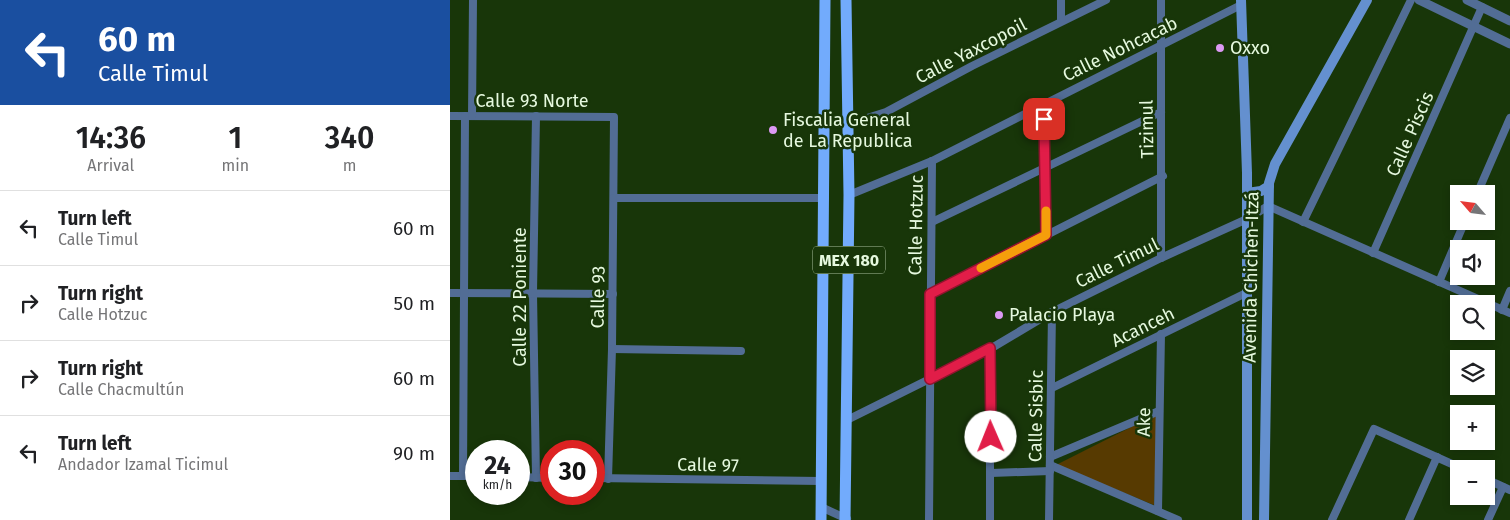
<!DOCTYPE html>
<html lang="en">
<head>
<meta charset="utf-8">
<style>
	:root { --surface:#fff; --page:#f6f6f6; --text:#202124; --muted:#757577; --line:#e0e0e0 }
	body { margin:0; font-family:"Fira Sans",sans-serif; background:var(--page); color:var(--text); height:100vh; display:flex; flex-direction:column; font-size:19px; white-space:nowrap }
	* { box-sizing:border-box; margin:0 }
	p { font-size:16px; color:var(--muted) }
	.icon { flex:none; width:28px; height:28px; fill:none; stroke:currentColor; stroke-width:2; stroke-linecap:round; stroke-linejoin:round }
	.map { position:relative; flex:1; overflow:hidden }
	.drawer { display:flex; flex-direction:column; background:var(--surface); width:450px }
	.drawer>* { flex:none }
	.top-card { background:#1a4fa0; color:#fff; overflow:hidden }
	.needle { width:32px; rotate:298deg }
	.tools { position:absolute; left:1000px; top:185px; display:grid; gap:10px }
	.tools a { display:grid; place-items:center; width:45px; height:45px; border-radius:0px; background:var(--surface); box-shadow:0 2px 8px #0003; font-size:25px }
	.speed { position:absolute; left:15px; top:440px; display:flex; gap:10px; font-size:25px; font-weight:700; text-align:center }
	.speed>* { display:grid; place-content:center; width:65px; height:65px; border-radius:50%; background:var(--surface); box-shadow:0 2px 8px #0003; line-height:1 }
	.speed small { font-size:12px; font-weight:400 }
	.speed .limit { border:8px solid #d22; background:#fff; color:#111 }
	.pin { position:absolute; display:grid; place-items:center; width:42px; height:42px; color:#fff; margin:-21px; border-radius:10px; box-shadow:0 2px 8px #0006 }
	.me { position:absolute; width:55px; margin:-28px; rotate:359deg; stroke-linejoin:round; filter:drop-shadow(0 0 4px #0008) }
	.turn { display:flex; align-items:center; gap:18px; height:105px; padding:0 15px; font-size:22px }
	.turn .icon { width:65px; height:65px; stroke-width:2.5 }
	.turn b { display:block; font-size:35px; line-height:42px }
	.eta { display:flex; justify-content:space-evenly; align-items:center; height:85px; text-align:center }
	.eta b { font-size:30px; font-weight:600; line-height:35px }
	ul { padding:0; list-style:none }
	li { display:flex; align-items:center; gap:15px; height:75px; padding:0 15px; border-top:1px solid var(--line) }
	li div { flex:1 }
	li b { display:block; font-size:19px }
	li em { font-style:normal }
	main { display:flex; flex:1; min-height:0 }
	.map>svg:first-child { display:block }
	.green { fill:#573a01 }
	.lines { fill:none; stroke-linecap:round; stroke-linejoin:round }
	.minor { stroke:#526d95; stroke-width:8 }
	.tertiary { stroke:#526d95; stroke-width:9 }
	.secondary { stroke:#6490cf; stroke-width:10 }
	.primary { stroke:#72abfc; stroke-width:11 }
	.route-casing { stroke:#92132f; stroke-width:12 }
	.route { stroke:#e11d48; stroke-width:9 }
	.slow { stroke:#f59e0b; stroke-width:9 }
	.poi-dot { fill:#dc99f4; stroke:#183609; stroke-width:2 }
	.labels { text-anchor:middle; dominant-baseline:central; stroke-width:5; stroke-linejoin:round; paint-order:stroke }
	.shield { fill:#183609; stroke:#a8be9f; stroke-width:1 }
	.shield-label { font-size:16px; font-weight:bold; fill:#e6f9df }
	.poi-label { font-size:18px; fill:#e6f9df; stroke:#183609; text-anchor:start }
	.street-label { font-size:18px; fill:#e6f9df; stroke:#183609 }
</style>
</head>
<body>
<main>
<section class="drawer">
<div class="top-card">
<div class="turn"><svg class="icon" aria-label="left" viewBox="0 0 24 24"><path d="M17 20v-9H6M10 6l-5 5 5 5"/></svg><div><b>60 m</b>Calle Timul</div></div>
</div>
<div class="eta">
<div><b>14:36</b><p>Arrival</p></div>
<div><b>1</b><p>min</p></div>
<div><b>340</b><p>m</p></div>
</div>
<ul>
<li><svg class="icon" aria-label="left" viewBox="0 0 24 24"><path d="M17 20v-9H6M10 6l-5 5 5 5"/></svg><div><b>Turn left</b><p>Calle Timul</p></div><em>60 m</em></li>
<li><svg class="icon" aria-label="right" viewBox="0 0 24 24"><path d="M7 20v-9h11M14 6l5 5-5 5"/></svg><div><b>Turn right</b><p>Calle Hotzuc</p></div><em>50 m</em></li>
<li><svg class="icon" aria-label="right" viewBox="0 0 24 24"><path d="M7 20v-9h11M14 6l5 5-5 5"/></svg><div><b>Turn right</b><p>Calle Chacmultún</p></div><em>60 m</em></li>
<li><svg class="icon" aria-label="left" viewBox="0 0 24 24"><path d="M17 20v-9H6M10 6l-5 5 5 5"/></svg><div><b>Turn left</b><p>Andador Izamal Ticimul</p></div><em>90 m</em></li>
</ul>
</section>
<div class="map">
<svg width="1060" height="520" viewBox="0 0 1060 520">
	<rect width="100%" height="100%" fill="#183609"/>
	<path class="green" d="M707 414 704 505 606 465Z"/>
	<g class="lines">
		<g class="minor">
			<path d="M711 0V258"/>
			<path d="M611 21V0"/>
			<path d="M593 104 596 235"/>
			<path d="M0 116 164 117 162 349 158 479"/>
			<path d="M22 116 23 0"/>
			<path d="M86 116 83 293 86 478"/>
			<path d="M398 124 436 112 522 66 656 0"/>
			<path d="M1027 194 1060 118"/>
			<path d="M399 195 482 161 791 5"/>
			<path d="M164 198H375"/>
			<path d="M482 222 711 112"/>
			<path d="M853 222 961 0"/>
			<path d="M923 253 1032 7"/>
			<path d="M989 282 1015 221"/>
			<path d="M0 293 163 294"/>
			<path d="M480 294 713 176"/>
			<path d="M1052 310 1060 291"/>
			<path d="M162 349 291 351"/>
			<path d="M602 388 796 293"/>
			<path d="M397 420 540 349 602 312 711 258 797 219 818 206 1060 313"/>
			<path d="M600 457 709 411"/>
			<path d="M600 465 728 520"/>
			<path d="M541 473 600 471"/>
			<path d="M0 476H26"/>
			<path d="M13 476 15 116"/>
			<path d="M69 477 101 478"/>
			<path d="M144 478 371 481"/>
			<path d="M1036 479 1060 490"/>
			<path d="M371 507 397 519"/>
			<path d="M708 511 711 334"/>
			<path d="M479 520 482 161"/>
			<path d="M540 520V349"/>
			<path d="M599 520 602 312"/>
			<path d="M882 520 924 429 1013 469"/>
			<path d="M959 520 987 457"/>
			<path d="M1038 520 1053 487"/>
		</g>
		<g class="tertiary">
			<path d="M969 0 1060 44"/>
			<path d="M1017 0 1060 21"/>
		</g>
		<g class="secondary">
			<path d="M791 0 797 173V520"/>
			<path d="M797 193 811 191 819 186"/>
			<path d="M814 520 819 183 825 164 917 0"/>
		</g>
		<g class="primary">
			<path d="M371 520 375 0"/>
			<path d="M395 520 399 195 396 0"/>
		</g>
	</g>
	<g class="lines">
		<defs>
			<path id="route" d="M541 437 540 348 480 379V294L596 235 594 119"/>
		</defs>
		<use href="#route" class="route-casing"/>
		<use href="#route" class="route"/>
		<path class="slow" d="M531 268 596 235V211"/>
	</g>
	<g class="poi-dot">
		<circle cx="770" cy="48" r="5"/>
		<circle cx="323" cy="130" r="5"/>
		<circle cx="549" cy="315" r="5"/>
	</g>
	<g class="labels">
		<rect class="shield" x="363" y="246.5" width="72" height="27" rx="4"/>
		<g class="shield-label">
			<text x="399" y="260">MEX 180</text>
		</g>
		<g class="poi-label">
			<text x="780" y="48">Oxxo</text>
			<text x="333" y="120">Fiscalia General<tspan x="333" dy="21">de La Republica</tspan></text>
			<text x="559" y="315">Palacio Playa</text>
		</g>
		<g class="street-label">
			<text transform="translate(670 49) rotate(-26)">Calle Nohcacab</text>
			<text transform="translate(521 51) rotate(-27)">Calle Yaxcopoil</text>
			<text x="82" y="101">Calle 93 Norte</text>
			<text transform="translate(697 129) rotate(-91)">Tizimul</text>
			<text transform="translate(960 134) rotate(-66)">Calle Piscis</text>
			<text transform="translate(466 225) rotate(-89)">Calle Hotzuc</text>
			<text transform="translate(667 263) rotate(-26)">Calle Timul</text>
			<text transform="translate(801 277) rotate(-89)">Avenida Chichen-Itzá</text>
			<text transform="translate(70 297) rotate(-90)">Calle 22 Poniente</text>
			<text transform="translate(148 297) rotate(-89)">Calle 93</text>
			<text transform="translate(693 327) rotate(-26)">Acanceh</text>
			<text transform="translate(586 416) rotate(-89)">Calle Sisbic</text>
			<text transform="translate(694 422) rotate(-89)">Ake</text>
			<text transform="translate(258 465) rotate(1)">Calle 97</text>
		</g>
	</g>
</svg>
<div class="tools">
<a><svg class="needle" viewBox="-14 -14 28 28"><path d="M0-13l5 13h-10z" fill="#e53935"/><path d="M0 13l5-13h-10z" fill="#757577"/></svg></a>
<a><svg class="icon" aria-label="sound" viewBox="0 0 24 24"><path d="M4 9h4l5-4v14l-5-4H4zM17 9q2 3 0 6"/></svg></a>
<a><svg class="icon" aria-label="search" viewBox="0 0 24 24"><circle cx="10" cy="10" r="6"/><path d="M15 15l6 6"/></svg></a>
<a><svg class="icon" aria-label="layers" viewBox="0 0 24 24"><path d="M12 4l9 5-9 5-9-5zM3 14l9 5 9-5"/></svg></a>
<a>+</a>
<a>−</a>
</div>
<div class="speed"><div>24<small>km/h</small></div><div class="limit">30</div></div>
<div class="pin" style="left:594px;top:119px;background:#d93025"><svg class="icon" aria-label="arrive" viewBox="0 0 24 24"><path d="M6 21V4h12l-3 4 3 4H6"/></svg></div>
<svg class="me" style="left:541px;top:437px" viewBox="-20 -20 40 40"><circle r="19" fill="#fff"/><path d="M0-13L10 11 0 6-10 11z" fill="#e11d48"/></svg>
</div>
</main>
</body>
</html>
